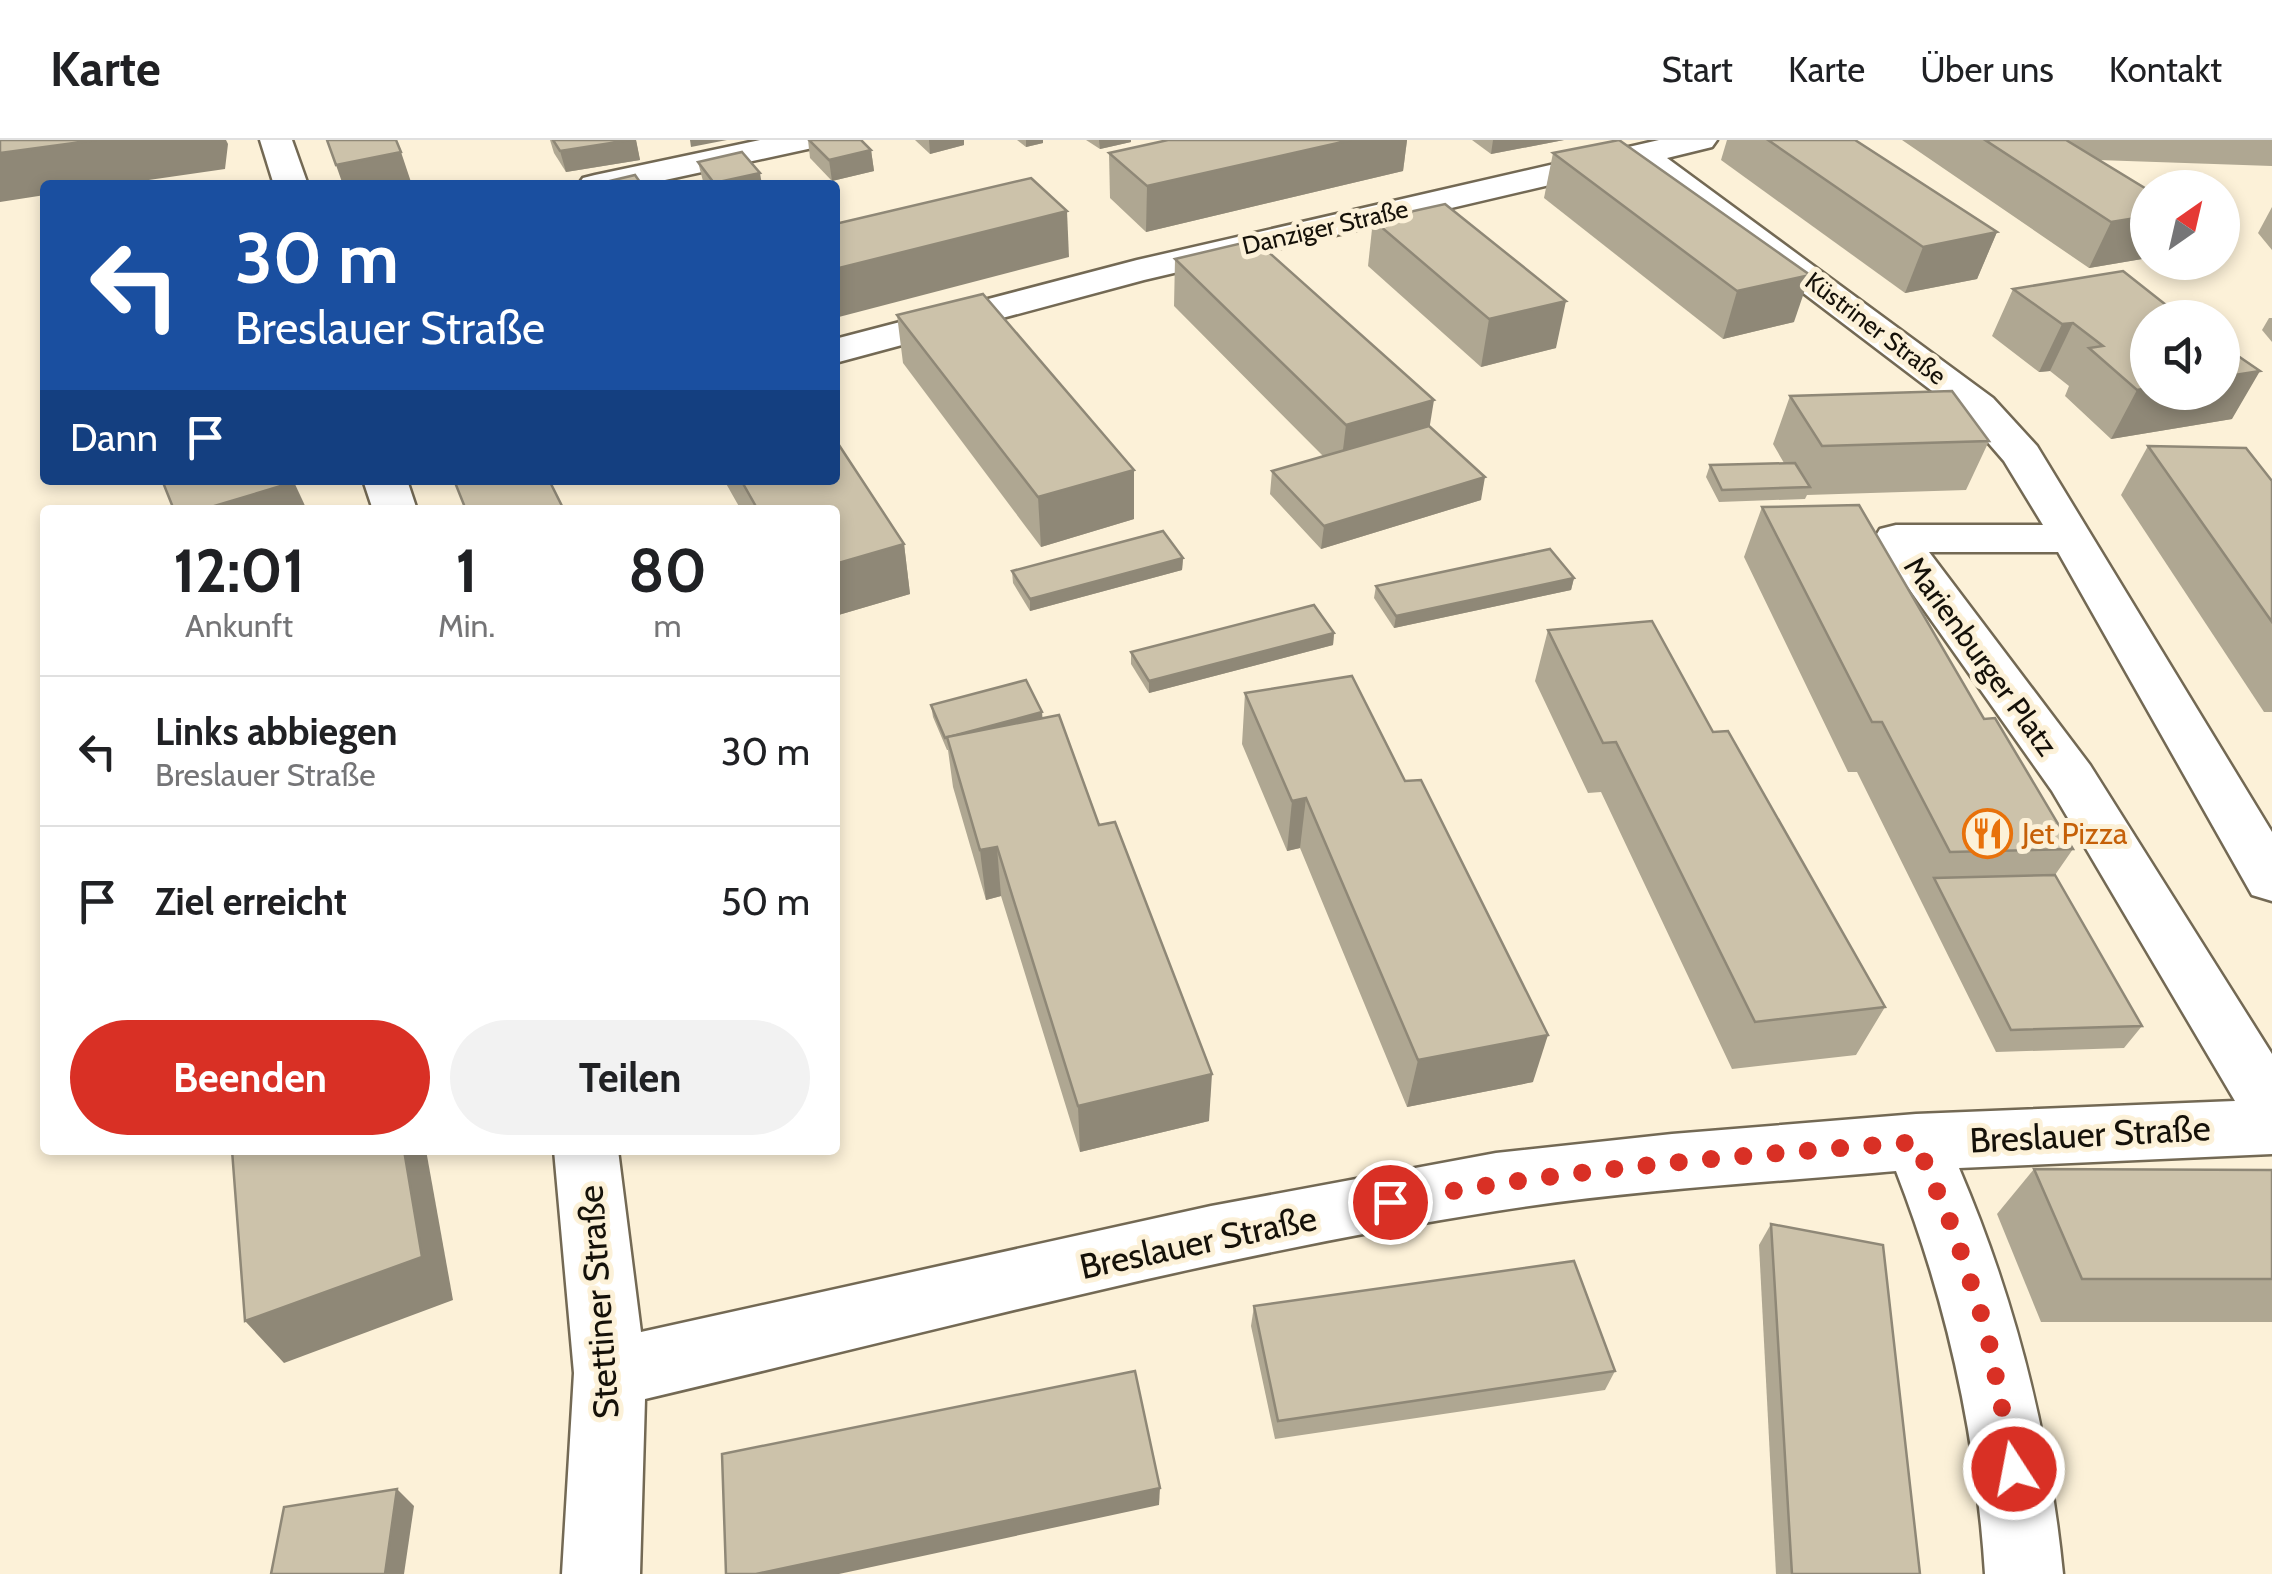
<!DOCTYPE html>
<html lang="de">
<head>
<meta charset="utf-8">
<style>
	:root { --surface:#fff; --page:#f2f2f2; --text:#202124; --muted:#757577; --line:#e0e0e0; --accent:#d93025 }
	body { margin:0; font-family:Cabin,sans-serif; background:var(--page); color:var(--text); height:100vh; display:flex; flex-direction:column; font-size:38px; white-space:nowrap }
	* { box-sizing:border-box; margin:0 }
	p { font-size:32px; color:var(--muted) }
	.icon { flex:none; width:55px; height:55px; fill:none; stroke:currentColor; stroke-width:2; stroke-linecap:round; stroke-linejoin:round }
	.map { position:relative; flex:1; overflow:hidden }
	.side { position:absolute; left:40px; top:365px; width:800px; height:650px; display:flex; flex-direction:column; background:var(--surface); border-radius:10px; box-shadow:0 5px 15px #0003 }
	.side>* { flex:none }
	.banner { position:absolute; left:40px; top:40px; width:800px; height:305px; border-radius:10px; box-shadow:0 5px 15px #0003; background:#1a4fa0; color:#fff; overflow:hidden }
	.needle { width:65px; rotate:34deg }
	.tools { position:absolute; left:2130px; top:30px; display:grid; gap:20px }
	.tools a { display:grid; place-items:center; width:110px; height:110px; border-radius:50%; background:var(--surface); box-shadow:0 5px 15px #0003; font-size:50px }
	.pin { position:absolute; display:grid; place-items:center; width:85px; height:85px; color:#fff; margin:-42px; border:5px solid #fff; border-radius:50%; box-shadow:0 2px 10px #0007 }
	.me { position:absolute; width:110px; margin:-55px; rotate:349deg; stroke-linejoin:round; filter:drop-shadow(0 0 8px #0008) }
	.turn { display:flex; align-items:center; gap:35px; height:210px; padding:0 30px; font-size:45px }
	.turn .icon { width:130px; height:130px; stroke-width:2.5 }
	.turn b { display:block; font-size:70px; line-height:85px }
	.then { display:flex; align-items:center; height:95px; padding:0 30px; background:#0003; gap:20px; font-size:38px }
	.eta { display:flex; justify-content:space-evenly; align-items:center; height:170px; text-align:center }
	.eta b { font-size:60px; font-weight:700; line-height:70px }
	.primary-button { display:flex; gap:20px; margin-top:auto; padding:20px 30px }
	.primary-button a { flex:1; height:115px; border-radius:60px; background:var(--accent); color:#fff; font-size:40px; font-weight:700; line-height:115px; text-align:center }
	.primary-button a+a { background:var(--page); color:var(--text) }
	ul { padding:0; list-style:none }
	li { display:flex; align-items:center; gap:30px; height:150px; padding:0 30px; border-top:2px solid var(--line) }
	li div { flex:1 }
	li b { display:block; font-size:38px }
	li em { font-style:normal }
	header { display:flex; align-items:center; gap:60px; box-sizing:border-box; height:140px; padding:0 50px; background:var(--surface); border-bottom:2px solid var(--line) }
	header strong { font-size:48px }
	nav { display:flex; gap:55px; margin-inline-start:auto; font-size:35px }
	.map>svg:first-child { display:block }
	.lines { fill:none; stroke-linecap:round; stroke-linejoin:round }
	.minor-casing { stroke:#736954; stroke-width:5 }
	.minor { fill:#fff; fill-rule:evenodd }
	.wall { fill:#afa792 }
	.shaded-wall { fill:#8f8877 }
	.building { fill:#ccc2aa; stroke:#8f8877; stroke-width:2.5 }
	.route { stroke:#d93025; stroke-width:18; stroke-dasharray:0 32.4 }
	.labels { text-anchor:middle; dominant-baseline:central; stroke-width:10; stroke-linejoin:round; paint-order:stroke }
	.far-street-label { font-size:25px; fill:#151109; stroke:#fcf1d8 }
	.street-label { font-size:30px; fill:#151109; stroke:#fcf1d8 }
	.food-label { font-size:30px; fill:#c56008; stroke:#fcf1d8; text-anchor:start }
	.near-street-label { font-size:35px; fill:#151109; stroke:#fcf1d8 }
</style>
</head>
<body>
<header>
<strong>Karte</strong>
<nav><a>Start</a><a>Karte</a><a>Über uns</a><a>Kontakt</a></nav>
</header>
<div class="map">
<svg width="2272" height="1434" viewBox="0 0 2272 1434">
	<rect width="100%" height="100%" fill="#fcf1d8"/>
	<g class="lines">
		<defs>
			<g id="minor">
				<path d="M260 0H292L308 45H274Z"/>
				<path d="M760 0H822L817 7 642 45H578L583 38 595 35Z"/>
				<path d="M1659 0H1717L1712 7 1667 18 1993 258 2037 306 2272 692V761L2252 755 2058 412H1929L2090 625 2272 914V1014L1959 1028C2015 1159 2049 1292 2063 1434H1985C1976 1294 1947 1162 1896 1031 1762 1043 1628 1050 1496 1071 1209 1116 927 1193 645 1259L640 1434H562L574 1233 554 1010H618L641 1192 1211 1066 1496 1013 1672 994 1916 974 2235 961 2052 651 1874 399 1880 389 1896 385H2043L2004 321 1965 276 1635 25 1144 140 835 223V199L1137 120Z"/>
				<path d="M363 340H407L417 370H373Z"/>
			</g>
		</defs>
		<use href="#minor" class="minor-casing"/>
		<use href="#minor" class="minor"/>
	</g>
	<g class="wall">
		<path d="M550 0H636L640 20 566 32 554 13Z"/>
		<path d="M808 0H861L871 10 874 31 832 41 810 18Z"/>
		<path d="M915 0H964V5L930 14Z"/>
		<path d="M1017 0H1043V3L1026 7Z"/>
		<path d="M1086 0H1131V2L1100 9Z"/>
		<path d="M1168 0H1407L1403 31 1146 92 1110 58 1109 13Z"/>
		<path d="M1472 0H1564L1491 14Z"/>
		<path d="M1727 0H1855L1997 92 1977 139 1905 153 1721 20Z"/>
		<path d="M1902 0H2272V26L2098 20 2148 50V118L2089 128Z"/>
		<path d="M1553 13 1794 182 1723 199 1544 58Z"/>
		<path d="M698 22 762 45H704Z"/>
		<path d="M2272 67V110L2258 93Z"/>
		<path d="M1373 80 1556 208 1481 227 1368 126Z"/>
		<path d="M1175 119 1429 286 1481 360 1321 409 1270 354 1272 331 1323 316 1174 166Z"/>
		<path d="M2013 149 2180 176 2179 178H2148L2232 279 2111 299 2065 256 2069 246 2050 231 2039 232 1992 196Z"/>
		<path d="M897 175 1134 379 1041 407 903 223Z"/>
		<path d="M2269 178H2272V202L2262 190Z"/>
		<path d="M1790 256 1989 301 1966 350 1807 355 1805 359 1719 362 1706 337 1710 325 1784 323 1773 304Z"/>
		<path d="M2148 306 2272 341V572H2264L2121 355Z"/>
		<path d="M724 340H835L904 404 910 454 835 476V370H741Z"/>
		<path d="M1762 367 1984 579 2073 709 2055 735 2142 886 2124 908 1996 912 1857 632H1848L1744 417Z"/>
		<path d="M1183 418 1182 430 1030 471 1013 443 1012 431Z"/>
		<path d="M1574 438 1571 450 1394 488 1374 458 1376 446Z"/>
		<path d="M1548 490 1713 592 1885 867 1856 915 1732 929 1601 652 1588 653 1535 541Z"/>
		<path d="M1334 493 1333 505 1149 553 1131 524V512Z"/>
		<path d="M1245 553 1405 641 1533 942 1407 967 1300 708 1287 711 1242 604Z"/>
		<path d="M931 565 1043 578 1209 981 1080 1012 1001 756 986 760 953 647 948 610H947L933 577Z"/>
		<path d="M2034 1029 2272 1030V1182H2041L1997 1074Z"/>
		<path d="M1771 1084 1920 1434H1776L1759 1105Z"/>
		<path d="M1254 1166 1615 1231 1605 1250 1275 1299 1251 1186Z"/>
	</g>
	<g class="shaded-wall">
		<path d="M96 0H226L228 4 225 29 114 45H45V55L0 62V13Z"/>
		<path d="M630 0H636L640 20 566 32 560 11Z"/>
		<path d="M690 0H727L691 7Z"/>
		<path d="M929 0H964V5L930 14Z"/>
		<path d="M1026 0H1043V3L1026 7Z"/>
		<path d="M1099 0H1131V2L1100 9Z"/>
		<path d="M1351 0H1407L1403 31 1146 92 1147 46Z"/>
		<path d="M1493 0H1564L1491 14Z"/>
		<path d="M871 10 874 31 832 41 829 20Z"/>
		<path d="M401 12 412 45H343L336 25Z"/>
		<path d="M760 33 762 45H715L714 43Z"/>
		<path d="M1067 71 1069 117 835 178V129Z"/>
		<path d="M2148 76V118L2089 128 2111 82Z"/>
		<path d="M1997 92 1977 139 1905 153 1923 107Z"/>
		<path d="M1810 135 1794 182 1723 199 1737 151Z"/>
		<path d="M1566 161 1556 208 1481 227 1489 179Z"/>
		<path d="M2073 183 2050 231 2039 232 2062 184Z"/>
		<path d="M2260 231 2232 279 2111 299 2137 250 2148 248V252H2222V237Z"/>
		<path d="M1434 260 1426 309 1340 334 1346 285Z"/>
		<path d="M1134 330V379L1041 407 1038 357Z"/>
		<path d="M1485 337 1481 360 1321 409 1324 386Z"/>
		<path d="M294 342 307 370H201Z"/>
		<path d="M904 404 910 454 835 476V424Z"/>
		<path d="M1183 418 1182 430 1030 471V459Z"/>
		<path d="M1574 438 1571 450 1394 488 1396 476Z"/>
		<path d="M1334 493 1333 505 1149 553V541Z"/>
		<path d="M1042 572 1043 584 947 598Z"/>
		<path d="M1306 658 1300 708 1287 711 1292 661Z"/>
		<path d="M997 707 1001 756 986 760 980 710Z"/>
		<path d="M1548 895 1533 942 1407 967 1418 920Z"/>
		<path d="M1212 934 1209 981 1080 1012 1078 966Z"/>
		<path d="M404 1010H426L453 1160 284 1223 245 1181Z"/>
		<path d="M1160 1348 1159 1365 839 1434H756Z"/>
		<path d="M397 1349 414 1366 404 1434H385Z"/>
	</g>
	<g class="building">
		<path d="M0 0H96L0 13Z"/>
		<path d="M327 0H396L401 12 336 25Z"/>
		<path d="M553 0H630L560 11Z"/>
		<path d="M809 0H861L871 10 829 20Z"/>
		<path d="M1168 0H1351L1147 46 1109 13Z"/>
		<path d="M1619 0 1810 135 1737 151 1553 13Z"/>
		<path d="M1768 0H1855L1997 92 1923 107Z"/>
		<path d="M1985 0H2066L2148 50V76L2111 82Z"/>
		<path d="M742 12 760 33 714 43 698 22Z"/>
		<path d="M635 35 642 45H593Z"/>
		<path d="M1031 38 1067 71 835 129V84Z"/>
		<path d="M1445 64 1566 161 1489 179 1373 80Z"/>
		<path d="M1255 100 1434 260 1346 285 1175 119Z"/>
		<path d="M2123 131 2180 176H2172L2174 178H2148V248L2137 250 2089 208 2103 206 2073 183 2062 184 2013 149Z"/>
		<path d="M983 154 1134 330 1038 357 897 175Z"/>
		<path d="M2222 205 2260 231 2222 237Z"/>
		<path d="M1952 251 1989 301 1822 306 1790 256Z"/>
		<path d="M1429 286 1485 337 1324 386 1272 331Z"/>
		<path d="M835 299 904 404 835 424V370H758L741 340H835Z"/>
		<path d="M2148 306 2246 308 2272 341V482Z"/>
		<path d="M1795 323 1810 347 1722 350 1710 325Z"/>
		<path d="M162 340H293L294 342 201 370H174Z"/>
		<path d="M454 340H549L564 370H466Z"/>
		<path d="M1859 365 1984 579 1995 578 2073 709 1950 712 1882 582H1872L1762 367Z"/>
		<path d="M1163 391 1183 418 1030 459 1012 431Z"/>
		<path d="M1550 409 1574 438 1396 476 1376 446Z"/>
		<path d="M1314 465 1334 493 1149 541 1131 512Z"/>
		<path d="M1652 481 1713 592 1728 591 1885 867 1755 882 1616 602 1603 603 1548 490Z"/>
		<path d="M1352 536 1405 641 1421 640 1548 895 1418 920 1306 658 1292 661 1245 553Z"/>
		<path d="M1026 540 1042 572 945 598 931 565Z"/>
		<path d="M1059 575 1099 685 1115 682 1212 934 1078 966 997 707 980 710 947 597Z"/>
		<path d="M2055 735 2142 886 2011 890 1934 738Z"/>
		<path d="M232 1010H404L422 1117 245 1181Z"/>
		<path d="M2034 1029 2272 1030V1139H2082Z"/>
		<path d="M1771 1084 1883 1105 1920 1434H1792Z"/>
		<path d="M1574 1121 1615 1231 1278 1281 1254 1166Z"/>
		<path d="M1135 1231 1160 1348 756 1434H726L722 1314Z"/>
		<path d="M397 1349 385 1434H271L284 1367Z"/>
	</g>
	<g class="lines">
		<path class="route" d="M1390 1062C1564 1029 1739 1016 1916 1002L1954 1091 1987 1192 2014 1329"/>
	</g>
	<defs>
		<symbol id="restaurant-ring" viewBox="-11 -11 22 22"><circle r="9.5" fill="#fcf1d8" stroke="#e8710a" stroke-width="1.5"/><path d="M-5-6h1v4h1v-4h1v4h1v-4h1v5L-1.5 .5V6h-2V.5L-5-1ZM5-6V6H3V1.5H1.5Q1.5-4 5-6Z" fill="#e8710a"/></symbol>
	</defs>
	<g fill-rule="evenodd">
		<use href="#restaurant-ring" x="1960" y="666" width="55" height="55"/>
	</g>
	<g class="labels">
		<g class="far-street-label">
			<text transform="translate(1325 87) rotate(-13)">Danziger Straße</text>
			<text transform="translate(1876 188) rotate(37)">Küstriner Straße</text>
		</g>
		<g class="street-label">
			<text transform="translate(1981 516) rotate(54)">Marienburger Platz</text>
		</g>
		<g class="food-label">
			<text x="2022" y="693">Jet Pizza</text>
		</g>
		<g class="near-street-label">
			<text transform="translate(2090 994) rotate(-3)">Breslauer Straße</text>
			<text transform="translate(1198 1102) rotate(-12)">Breslauer Straße</text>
			<text transform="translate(598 1162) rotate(-94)">Stettiner Straße</text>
		</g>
	</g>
</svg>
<div class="tools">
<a><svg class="needle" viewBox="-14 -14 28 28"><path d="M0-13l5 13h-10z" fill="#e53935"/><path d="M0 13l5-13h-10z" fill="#757577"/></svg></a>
<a><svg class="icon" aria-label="sound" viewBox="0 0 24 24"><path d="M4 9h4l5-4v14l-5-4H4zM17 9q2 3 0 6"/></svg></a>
</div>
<div class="pin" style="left:1390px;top:1062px;background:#d93025"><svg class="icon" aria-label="arrive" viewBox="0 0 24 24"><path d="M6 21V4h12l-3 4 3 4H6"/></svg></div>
<svg class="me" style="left:2014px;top:1329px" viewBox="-20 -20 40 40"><circle r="17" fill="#d93025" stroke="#fff" stroke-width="3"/><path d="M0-11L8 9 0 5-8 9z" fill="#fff"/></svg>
<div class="banner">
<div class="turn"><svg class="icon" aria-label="left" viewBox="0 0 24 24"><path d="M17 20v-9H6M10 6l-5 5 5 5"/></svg><div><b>30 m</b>Breslauer Straße</div></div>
<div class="then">Dann<svg class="icon" aria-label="arrive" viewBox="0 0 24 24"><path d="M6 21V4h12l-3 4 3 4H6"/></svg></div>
</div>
<section class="side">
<div class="eta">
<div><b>12:01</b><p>Ankunft</p></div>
<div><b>1</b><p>Min.</p></div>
<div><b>80</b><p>m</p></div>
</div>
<ul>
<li><svg class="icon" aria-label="left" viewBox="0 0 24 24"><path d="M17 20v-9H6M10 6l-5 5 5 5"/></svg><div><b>Links abbiegen</b><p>Breslauer Straße</p></div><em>30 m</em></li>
<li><svg class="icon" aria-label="arrive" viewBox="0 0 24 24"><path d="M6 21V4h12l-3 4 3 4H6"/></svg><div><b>Ziel erreicht</b></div><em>50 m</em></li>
</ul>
<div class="primary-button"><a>Beenden</a><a>Teilen</a></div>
</section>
</div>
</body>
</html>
